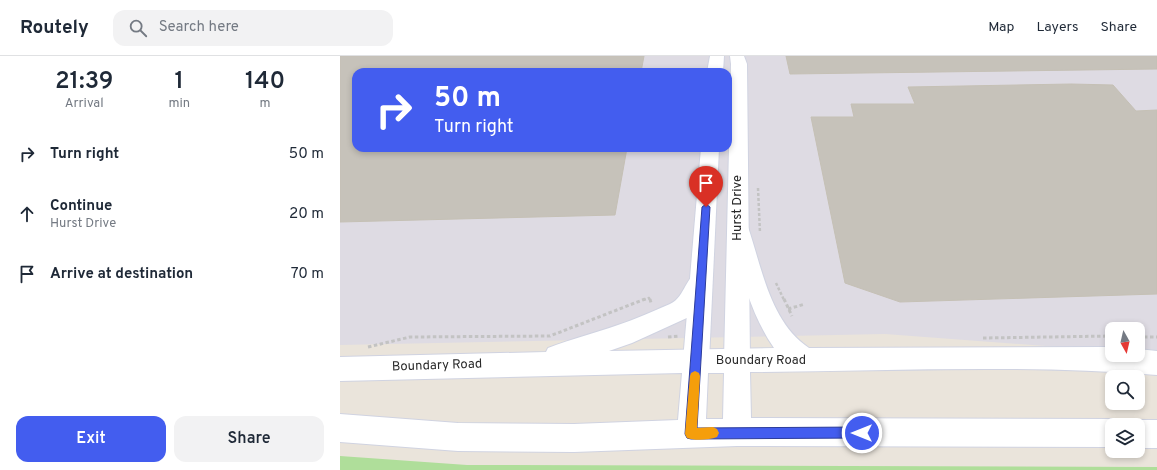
<!DOCTYPE html>
<html lang="en">
<head>
<meta charset="utf-8">
<style>
	:root { --surface:#fff; --page:#f2f2f3; --text:#1f2937; --muted:#747a83; --line:#e0e1e3; --accent:#435def }
	body { margin:0; font-family:Overpass,sans-serif; background:var(--page); color:var(--text); height:100vh; display:flex; flex-direction:column; font-size:15px; white-space:nowrap }
	* { box-sizing:border-box; margin:0 }
	p { font-size:13px; color:var(--muted) }
	.icon { flex:none; width:22px; height:22px; fill:none; stroke:currentColor; stroke-width:2; stroke-linecap:round; stroke-linejoin:round }
	.map { position:relative; flex:1; overflow:hidden }
	.sheet { display:flex; flex-direction:column; background:var(--surface); width:340px }
	.sheet>* { flex:none }
	.guide { position:absolute; left:12px; top:12px; width:380px; height:84px; border-radius:12px; box-shadow:0 2px 6px #0003; background:#435def; color:#fff; overflow:hidden }
	.needle { width:26px; rotate:172deg }
	.controls { position:absolute; left:765px; top:266px; display:grid; gap:8px }
	.controls a { display:grid; place-items:center; width:40px; height:40px; border-radius:8px; background:var(--surface); box-shadow:0 2px 6px #0003; font-size:20px }
	.pin { position:absolute; display:grid; place-items:center; width:34px; height:34px; color:#fff; margin:-41px -17px; border-radius:50% 50% 50% 0; rotate:-45deg; box-shadow:0 0 4px #0007 }
	.pin .icon { rotate:45deg }
	.me { position:absolute; width:44px; margin:-22px; rotate:270deg; stroke-linejoin:round; filter:drop-shadow(0 0 3px #0008) }
	.turn { display:flex; align-items:center; gap:14px; height:84px; padding:0 16px; font-size:18px }
	.turn .icon { width:52px; height:52px; stroke-width:2.5 }
	.turn b { display:block; font-size:28px; line-height:34px }
	.eta { display:flex; justify-content:space-evenly; align-items:center; height:68px; text-align:center }
	.eta b { font-size:24px; font-weight:600; line-height:28px }
	.primary-button { display:flex; gap:8px; margin-top:auto; padding:8px 16px }
	.primary-button a { flex:1; height:46px; border-radius:12px; background:var(--accent); color:#fff; font-size:16px; font-weight:600; line-height:46px; text-align:center }
	.primary-button a+a { background:var(--page); color:var(--text) }
	ul { padding:0; list-style:none }
	li { display:flex; align-items:center; gap:12px; height:60px; padding:0 16px }
	li div { flex:1 }
	li b { display:block; font-size:15px }
	li em { font-style:normal }
	header { display:flex; align-items:center; gap:24px; box-sizing:border-box; height:56px; padding:0 20px; background:var(--surface); border-bottom:1px solid var(--line) }
	header strong { font-size:19px }
	nav { display:flex; gap:22px; margin-inline-start:auto; font-size:14px }
	.search { width:280px; height:36px; background:var(--page); display:flex; align-items:center; gap:10px; box-sizing:border-box; padding:0 14px; border-radius:12px; color:var(--muted); font-size:15px }
	main { display:flex; flex:1; min-height:0 }
	.map>svg:first-child { display:block }
	.industrial { fill:#dedbe3; fill-rule:evenodd }
	.green { fill:#afde9a }
	.building { fill:#c6c2ba; stroke:#c5c0b5 }
	.lines { fill:none; stroke-linecap:round; stroke-linejoin:round }
	.tertiary-casing { stroke:#d0d3e1; stroke-width:2 }
	.secondary-casing { stroke:#d0d3e1; stroke-width:2 }
	.path-far1 { stroke:#c3c3c3; stroke-width:2.5; stroke-dasharray:3 2; stroke-linecap:butt }
	.path { stroke:#c3c3c3; stroke-width:3; stroke-dasharray:3.5 2.5; stroke-linecap:butt }
	.tertiary { fill:#fff; fill-rule:evenodd }
	.secondary { fill:#fff; fill-rule:evenodd }
	.route { fill:#435def; stroke:#2c3c9b }
	.slow { fill:#f59e0b }
	.labels { text-anchor:middle; dominant-baseline:central; stroke-width:3; stroke-linejoin:round; paint-order:stroke }
	.street-label { font-size:13px; fill:#292929; stroke:#fff }
</style>
</head>
<body>
<header>
<strong>Routely</strong>
<div class="search"><svg class="icon" aria-label="search" viewBox="0 0 24 24"><circle cx="10" cy="10" r="6"/><path d="M15 15l6 6"/></svg>Search here</div>
<nav><a>Map</a><a>Layers</a><a>Share</a></nav>
</header>
<main>
<section class="sheet">
<div class="eta">
<div><b>21:39</b><p>Arrival</p></div>
<div><b>1</b><p>min</p></div>
<div><b>140</b><p>m</p></div>
</div>
<ul>
<li><svg class="icon" aria-label="right" viewBox="0 0 24 24"><path d="M7 20v-9h11M14 6l5 5-5 5"/></svg><div><b>Turn right</b></div><em>50 m</em></li>
<li><svg class="icon" aria-label="ahead" viewBox="0 0 24 24"><path d="M12 20V5M6 11l6-6 6 6"/></svg><div><b>Continue</b><p>Hurst Drive</p></div><em>20 m</em></li>
<li><svg class="icon" aria-label="arrive" viewBox="0 0 24 24"><path d="M6 21V4h12l-3 4 3 4H6"/></svg><div><b>Arrive at destination</b></div><em>70 m</em></li>
</ul>
<div class="primary-button"><a>Exit</a><a>Share</a></div>
</section>
<div class="map">
<svg width="817" height="414" viewBox="0 0 817 414">
	<rect width="100%" height="100%" fill="#eae4db"/>
	<path class="industrial" d="M0 0H817V299L798 297V273H772V295L545 278 0 289ZM16 16H388V92H16Z"/>
	<path class="green" d="M0 400 127 409 817 411V414H0Z"/>
	<g class="building">
		<path d="M0 0H304L301 16H16V92H287L275 159 0 166Z"/>
		<path d="M446 0H817V13L450 18Z"/>
		<path d="M731 28 773 29 796 55 817 54V238L560 246 505 227 471 61H514L511 48H575L568 31Z"/>
	</g>
	<g class="lines">
		<defs>
			<g id="tertiary">
				<path d="M370 0H384L383 16H367Z"/>
				<path d="M390 0H404L407 8 410 304 406 312 397 316 388 312 384 304 391 8Z"/>
				<path d="M361 92H379L369 305 365 313 356 317 347 313 343 305Z"/>
			</g>
			<g id="secondary">
				<path d="M398 163 405 165 408 171C422 212 430 266 469 292L767 291H772V299H798V293L817 295V319C682 308 545 315 410 316L411 362 772 363 783 369H772V391L397 390 234 396 118 395 0 386V358L118 367 234 368 338 364 342 317 0 325V301L206 296 208 292C231 283 255 277 278 269 296 263 313 255 330 248 348 240 345 210 369 218L372 225 359 249 349 261 292 287 269 295 434 292C409 256 400 213 388 171L391 165ZM368 317H384L383 363H366Z"/>
				<path d="M798 364H817V392H798V369H788Z"/>
			</g>
		</defs>
		<use href="#tertiary" class="tertiary-casing"/>
		<use href="#secondary" class="secondary-casing"/>
		<g class="path-far1">
			<path d="M418 132 420 177"/>
			<path d="M436 227 444 244"/>
			<path d="M303 244 309 242 310 244"/>
		</g>
		<g class="path">
			<path d="M310 243 311 247"/>
			<path d="M444 243 452 260"/>
			<path d="M448 253 465 248"/>
			<path d="M328 281 339 280"/>
			<path d="M798 281H817"/>
			<path d="M643 282 772 280"/>
			<path d="M28 291 70 281 210 280 305 243"/>
		</g>
		<use href="#tertiary" class="tertiary"/>
		<use href="#secondary" class="secondary"/>
	</g>
	<path class="route" d="M366 148 370 151 357 372 522 371 526 373 528 377 526 381 522 382 351 383 347 382 345 378 362 151Z"/>
	<path class="slow" d="M355 315 359 317 360 320 357 372 373 371 377 373 379 377 377 381C369 384 355 385 347 382L345 378 350 320 351 317Z"/>
	<g class="labels">
		<g class="street-label">
			<text transform="translate(398 152) rotate(-90)">Hurst Drive</text>
			<text x="421" y="305">Boundary Road</text>
			<text transform="translate(97 310) rotate(-2)">Boundary Road</text>
		</g>
	</g>
</svg>
<div class="controls">
<a><svg class="needle" viewBox="-14 -14 28 28"><path d="M0-13l5 13h-10z" fill="#e53935"/><path d="M0 13l5-13h-10z" fill="#747a83"/></svg></a>
<a><svg class="icon" aria-label="search" viewBox="0 0 24 24"><circle cx="10" cy="10" r="6"/><path d="M15 15l6 6"/></svg></a>
<a><svg class="icon" aria-label="layers" viewBox="0 0 24 24"><path d="M12 4l9 5-9 5-9-5zM3 14l9 5 9-5"/></svg></a>
</div>
<div class="pin" style="left:366px;top:151px;background:#d93025"><svg class="icon" aria-label="arrive" viewBox="0 0 24 24"><path d="M6 21V4h12l-3 4 3 4H6"/></svg></div>
<svg class="me" style="left:522px;top:377px" viewBox="-20 -20 40 40"><circle r="17" fill="#435def" stroke="#fff" stroke-width="3"/><path d="M0-11L8 9 0 5-8 9z" fill="#fff"/></svg>
<div class="guide">
<div class="turn"><svg class="icon" aria-label="right" viewBox="0 0 24 24"><path d="M7 20v-9h11M14 6l5 5-5 5"/></svg><div><b>50 m</b>Turn right</div></div>
</div>
</div>
</main>
</body>
</html>
